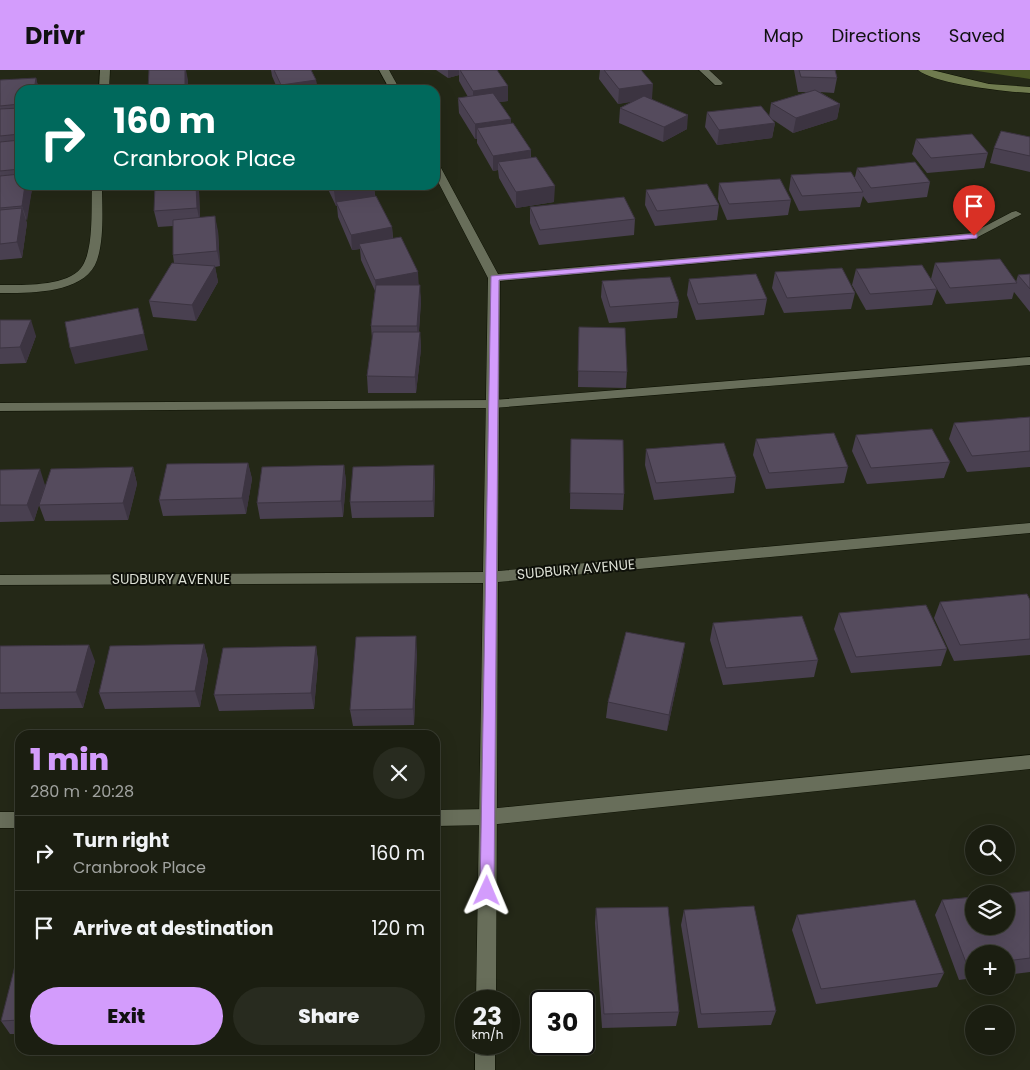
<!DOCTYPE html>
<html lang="en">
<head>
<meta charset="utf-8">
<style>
	:root { --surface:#1b1e11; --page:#282b1f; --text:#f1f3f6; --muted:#a0a29f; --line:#393c31; --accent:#d39cfc }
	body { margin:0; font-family:Poppins,sans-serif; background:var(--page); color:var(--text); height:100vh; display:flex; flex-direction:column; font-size:19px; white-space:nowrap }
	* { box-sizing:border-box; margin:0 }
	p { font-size:16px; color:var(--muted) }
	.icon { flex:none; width:28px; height:28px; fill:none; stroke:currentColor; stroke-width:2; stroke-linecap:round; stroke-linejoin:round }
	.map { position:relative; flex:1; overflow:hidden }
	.side { position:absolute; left:15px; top:660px; width:425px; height:325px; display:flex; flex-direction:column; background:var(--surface); border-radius:15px; box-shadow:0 5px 20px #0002,0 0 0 1px var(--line) }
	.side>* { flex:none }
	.hud { position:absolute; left:15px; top:15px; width:425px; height:105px; border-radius:15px; box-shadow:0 5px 20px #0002,0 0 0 1px var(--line); background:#00695c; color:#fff; overflow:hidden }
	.buttons { position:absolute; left:965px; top:755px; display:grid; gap:10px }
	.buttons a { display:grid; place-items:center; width:50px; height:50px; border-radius:50%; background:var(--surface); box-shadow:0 5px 20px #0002,0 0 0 1px var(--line); font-size:25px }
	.speed { position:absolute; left:455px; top:920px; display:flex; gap:10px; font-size:25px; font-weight:700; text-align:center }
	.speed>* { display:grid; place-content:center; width:65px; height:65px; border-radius:50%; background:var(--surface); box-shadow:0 5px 20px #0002,0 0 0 1px var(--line); line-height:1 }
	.speed small { font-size:12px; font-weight:400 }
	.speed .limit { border:2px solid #111; border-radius:8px; background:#fff; color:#111 }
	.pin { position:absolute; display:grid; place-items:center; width:42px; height:42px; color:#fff; margin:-51px -21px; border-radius:50% 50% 50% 0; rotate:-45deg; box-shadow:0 0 5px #0007 }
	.pin .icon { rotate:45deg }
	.me { position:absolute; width:55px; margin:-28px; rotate:1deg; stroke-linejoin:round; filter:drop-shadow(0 0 4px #0008) }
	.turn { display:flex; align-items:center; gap:18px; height:105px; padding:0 15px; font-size:22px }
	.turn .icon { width:65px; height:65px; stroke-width:2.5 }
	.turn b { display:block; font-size:35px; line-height:42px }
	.round { display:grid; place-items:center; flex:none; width:52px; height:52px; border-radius:26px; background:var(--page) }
	.summary { display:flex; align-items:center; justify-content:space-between; height:85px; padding:0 15px }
	h1 { font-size:30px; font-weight:800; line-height:38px; color:var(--accent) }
	.cta { display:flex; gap:10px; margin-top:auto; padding:10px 15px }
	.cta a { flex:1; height:58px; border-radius:30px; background:var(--accent); color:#111; font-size:20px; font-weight:800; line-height:58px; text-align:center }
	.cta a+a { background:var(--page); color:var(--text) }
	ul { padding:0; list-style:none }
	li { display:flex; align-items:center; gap:15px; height:75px; padding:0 15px; border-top:1px solid var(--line) }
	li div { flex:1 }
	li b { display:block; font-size:19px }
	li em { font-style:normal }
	header { display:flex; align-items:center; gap:30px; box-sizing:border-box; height:70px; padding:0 25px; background:var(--accent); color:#111 }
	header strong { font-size:24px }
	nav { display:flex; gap:28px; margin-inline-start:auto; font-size:18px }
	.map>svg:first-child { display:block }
	.green { fill:#475323 }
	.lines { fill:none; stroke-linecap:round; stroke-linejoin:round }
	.service-casing { stroke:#0d1103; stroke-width:1 }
	.minor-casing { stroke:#0d1103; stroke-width:1 }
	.secondary-casing { stroke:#0d1103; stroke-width:1 }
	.service { fill:#686e5a; fill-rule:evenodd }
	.minor { fill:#686e5a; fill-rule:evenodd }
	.secondary { fill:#707b4f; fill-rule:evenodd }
	.wall { fill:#494050 }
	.shaded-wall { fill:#3c3441 }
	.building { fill:#554b5d; stroke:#3c3441 }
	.route { fill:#d39cfc; stroke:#8965a4 }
	.labels { text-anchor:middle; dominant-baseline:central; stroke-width:4; stroke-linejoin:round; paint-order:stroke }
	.street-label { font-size:14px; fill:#dcdfd4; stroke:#0e1009 }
</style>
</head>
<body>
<header>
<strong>Drivr</strong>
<nav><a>Map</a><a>Directions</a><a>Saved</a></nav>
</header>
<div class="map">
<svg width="1030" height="1000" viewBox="0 0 1030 1000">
	<rect width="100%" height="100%" fill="#242817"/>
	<path class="green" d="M971 0H1030V9Z"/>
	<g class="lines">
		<defs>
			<g id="service">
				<path d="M1030 287V295L493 338 0 341V333L493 330Z"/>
				<path d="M1030 685V699L488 755 435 756V740L488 739Z"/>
				<rect x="0" y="742" width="20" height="16"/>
			</g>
			<g id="minor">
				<path d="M100 0H110L109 20H99Z"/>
				<path d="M379 0H389L400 20H390Z"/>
				<path d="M699 0H709L723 13 721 15H715Z"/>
				<path d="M435 93 440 96 498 204 972 163 1012 142 1016 141 1022 144 974 169 500 211 498 501 1030 453V463L498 512 496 931H476L483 513 0 515V505L483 502 488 208 435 106Z"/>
				<path d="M92 115H102C102 138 105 174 95 195 80 224 28 223 0 223V215C22 215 71 217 83 195 94 176 91 137 92 115Z"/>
				<rect x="475" y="974" width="20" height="26"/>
			</g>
			<path id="secondary" d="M918 0H932L989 14 1030 17V23C1007 22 934 14 918 0Z"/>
		</defs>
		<use href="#service" class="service-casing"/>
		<use href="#minor" class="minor-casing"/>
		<use href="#secondary" class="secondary-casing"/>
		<use href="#service" class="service"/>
		<use href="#minor" class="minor"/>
		<use href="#secondary" class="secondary"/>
	</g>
	<g class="wall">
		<path d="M271 0H311L316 10 317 17 320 20H278L272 6Z"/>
		<path d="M436 0H497L508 31 499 32 511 49V53L531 80V87L554 132 516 138 499 108 498 100 493 101 477 73V69H475L459 43 458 28 468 27 459 11V5L448 8Z"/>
		<path d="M600 0H641L652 29H651L687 59 663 72 619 53 620 38 633 31 618 34 599 9Z"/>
		<path d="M794 0H835L837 8 834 23 820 22 840 34 837 49 793 63 772 49 775 53 772 68 717 75 705 57 707 42 769 47 771 33 808 22H798Z"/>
		<path d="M36 8 39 20H20V115H31L32 119 26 151 27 153 22 188 0 190V10Z"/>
		<path d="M1030 67V102L990 93 994 78Z"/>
		<path d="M916 69 988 83 984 98 927 103 912 84Z"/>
		<path d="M857 98 930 112 927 127 868 133 863 126 860 137 799 141 789 120 791 105 855 107Z"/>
		<path d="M719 113 791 130 788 145 727 150 718 129Z"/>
		<path d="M154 115H198L199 121 200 147 218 161 220 196 215 197 218 212 196 251 153 247 149 231 174 193 173 185V156L158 157 154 141 155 118H154Z"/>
		<path d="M326 115H374L375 126 392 157 393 168 419 215 421 231 419 262H420L421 279 416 323H368L367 306 372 269 371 256 375 221 361 190 360 179 352 180 338 147 337 136H336Z"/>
		<path d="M646 120 719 135 717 150 655 156 645 135Z"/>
		<path d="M530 137 635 149 634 165 539 175 530 153Z"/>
		<path d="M935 193 1016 212 1018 205 1030 204V242L1014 222 1012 229 946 234 931 209Z"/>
		<path d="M856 199 937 219 932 235 866 240 852 215Z"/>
		<path d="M775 202 855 223 851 239 784 243 772 218Z"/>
		<path d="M689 209 767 229 764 245 696 250 687 225Z"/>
		<path d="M602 211 679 232 677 248 609 253 601 227Z"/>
		<path d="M0 250 36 266 26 293 0 294Z"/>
		<path d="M579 257 627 302 626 318 578 317Z"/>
		<path d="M1030 347V397L967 402 949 369 954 353Z"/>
		<path d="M856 365 950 392 944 408 867 414 852 381Z"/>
		<path d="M571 369 624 424 623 440 570 439Z"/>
		<path d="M756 369 848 397 844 413 766 419 753 385Z"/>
		<path d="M646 379 736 407 734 423 654 430 645 395Z"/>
		<path d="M248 393 252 409 246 444 163 446 159 430Z"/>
		<path d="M344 395 346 412 343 447 260 449 257 433Z"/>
		<path d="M133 397 137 414 128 450 45 451 39 435 34 451 0 452V400L45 415Z"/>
		<path d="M435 411 434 447 352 448 350 432Z"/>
		<path d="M1030 530V585L954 591 934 548 940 532Z"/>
		<path d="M839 543 947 579 941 596 851 603 834 559Z"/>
		<path d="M713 553 818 590 814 607 723 615 710 570Z"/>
		<path d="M685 573 682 590 667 661 606 648 608 632Z"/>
		<path d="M204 574 208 590 200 637 105 639 99 623Z"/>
		<path d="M0 576 95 591 83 638 0 639Z"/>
		<path d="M316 576 318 592 314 639 219 641 214 625Z"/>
		<path d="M417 582 414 655 353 656 350 640Z"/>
		<path d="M1030 821V902L1006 905V884H974V908L959 910 935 845 942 830Z"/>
		<path d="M596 838 679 942 676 956 602 958 595 853Z"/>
		<path d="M684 840 776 941 771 955 698 958 681 855Z"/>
		<path d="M797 845 944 903 937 917 816 934 792 860Z"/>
		<path d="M20 880V964H10L1 951Z"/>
	</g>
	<g class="shaded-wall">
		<path d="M185 0H186L188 10V20H185Z"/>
		<path d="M448 0H459V5L448 8Z"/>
		<path d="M36 8 39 20H34Z"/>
		<path d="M316 10 317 20H281V15Z"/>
		<path d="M653 14 652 29 618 34 619 19Z"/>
		<path d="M508 16V31L473 36V21Z"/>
		<path d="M840 34 837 49 793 63 796 48Z"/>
		<path d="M688 45 687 59 663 72 664 57Z"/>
		<path d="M511 49V64L477 58V69H475V54Z"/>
		<path d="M775 53 772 68 717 75 719 60Z"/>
		<path d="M531 80 530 96 498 92V100L493 101V86Z"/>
		<path d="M25 115H31L32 119 27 151 22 136Z"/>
		<path d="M196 115H198L199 121 200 153 197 138Z"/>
		<path d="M370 115H374L375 130 336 132 337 136H336L334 121Z"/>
		<path d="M555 116 554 132 516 138V122Z"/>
		<path d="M22 138 27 153 22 188 17 172Z"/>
		<path d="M215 146 218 161 220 196 217 181Z"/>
		<path d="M392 157 393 173 359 174 360 179 352 180 351 165Z"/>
		<path d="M215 196 218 212 196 251 192 235Z"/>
		<path d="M418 202 419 218 377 225 375 210Z"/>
		<path d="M420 215 421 231 418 272 417 256Z"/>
		<path d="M138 238 148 280 75 294 70 278Z"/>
		<path d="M31 250 36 266 26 293 20 277Z"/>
		<path d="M420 262 421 279 416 323 415 307Z"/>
		<path d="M248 393 252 409 246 444 242 428Z"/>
		<path d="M344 395 346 412 343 447 341 431Z"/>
		<path d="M434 395 435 411 434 447 433 431Z"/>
		<path d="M133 397 137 414 128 450 123 433Z"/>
		<path d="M40 399 45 415 34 451 27 435Z"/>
		<path d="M416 566 417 582 414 655 413 639Z"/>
		<path d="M685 573 682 590 667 661 669 645Z"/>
		<path d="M204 574 208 590 200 637 195 621Z"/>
		<path d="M89 575 95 591 83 638 76 622Z"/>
		<path d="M316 576 318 592 314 639 311 623Z"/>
	</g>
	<g class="building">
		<path d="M149 0H185V20H148Z"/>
		<path d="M274 0H311L316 10 281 15Z"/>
		<path d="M460 0H497L508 16 473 21Z"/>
		<path d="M604 0H641L653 14 619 19Z"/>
		<path d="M799 0H835L837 8 801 7Z"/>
		<path d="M36 8 34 20H20V34L0 36V10Z"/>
		<path d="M318 16 320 20H294Z"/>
		<path d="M815 20 840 34 796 48 771 33Z"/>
		<path d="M493 23 511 49 475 54 458 28Z"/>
		<path d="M644 26 688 45 664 57 620 38Z"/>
		<path d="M761 36 775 53 719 60 707 42Z"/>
		<path d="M20 38V64L0 66V39Z"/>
		<path d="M513 53 531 80 493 86 477 58Z"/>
		<path d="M1001 61 1030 67V86L994 78Z"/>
		<path d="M972 64 988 83 931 88 916 69Z"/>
		<path d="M20 70V99L0 101V72Z"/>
		<path d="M536 87 555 116 516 122 498 92Z"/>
		<path d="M915 92 930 112 871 118 857 98Z"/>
		<path d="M851 102 863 122 802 126 791 105Z"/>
		<path d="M20 104V115H25L22 136 0 138V106Z"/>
		<path d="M780 109 791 130 729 134 719 113Z"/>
		<path d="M707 114 719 135 657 141 646 120Z"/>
		<path d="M155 115H196L197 138 154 141Z"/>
		<path d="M331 115H370L334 121Z"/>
		<path d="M376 126 392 157 351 165 336 132Z"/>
		<path d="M624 127 635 149 540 160 530 137Z"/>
		<path d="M22 138 17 172 0 174V140Z"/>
		<path d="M215 146 217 181 173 185V150Z"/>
		<path d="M401 167 418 202 375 210 359 174Z"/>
		<path d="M1000 189 1017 213 950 218 935 193Z"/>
		<path d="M172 193 215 196 192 235 149 231Z"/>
		<path d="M922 195 937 219 870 224 856 199Z"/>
		<path d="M842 198 855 223 787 228 775 202Z"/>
		<path d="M756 204 767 229 698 234 689 209Z"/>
		<path d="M1030 204V219L1018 205Z"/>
		<path d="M670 207 679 232 610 237 602 211Z"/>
		<path d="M376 215H420L417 256H371Z"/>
		<path d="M138 238 144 264 70 278 65 252Z"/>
		<path d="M0 250H31L20 277 0 278Z"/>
		<path d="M579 257 625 258 627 302 578 301Z"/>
		<path d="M373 262H420L415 307 367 306Z"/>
		<path d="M1030 347V381L972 386 954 353Z"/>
		<path d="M932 359 950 392 871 398 856 365Z"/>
		<path d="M834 363 848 397 769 403 756 369Z"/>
		<path d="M571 369 623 370 624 424 570 423Z"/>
		<path d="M724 373 736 407 656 413 646 379Z"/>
		<path d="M248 393 242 428 159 430 167 394Z"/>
		<path d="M344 395 341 431 257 433 262 397Z"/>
		<path d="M434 395 433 431 350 432 353 397Z"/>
		<path d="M133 397 123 433 39 435 51 399Z"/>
		<path d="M40 399 27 435H0V400Z"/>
		<path d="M1027 524 1030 530V569L960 575 940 532Z"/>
		<path d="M926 535 947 579 856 587 839 543Z"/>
		<path d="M802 546 818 590 726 598 713 553Z"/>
		<path d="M626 562 685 573 669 645 608 632Z"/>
		<path d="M416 566 413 639 350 640 356 567Z"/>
		<path d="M204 574 195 621 99 623 110 576Z"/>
		<path d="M89 575 76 622 0 623V576Z"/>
		<path d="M316 576 311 623 214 625 223 578Z"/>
		<path d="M1030 821V888L1006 891V884H974V895H967L942 830 974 827V856H1006V824H1004Z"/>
		<path d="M915 830 944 903 821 919 797 845Z"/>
		<path d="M754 836 776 941 701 944 684 840Z"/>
		<path d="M668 837 679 942 604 944 596 838Z"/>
		<path d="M19 880H20V950L1 951Z"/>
	</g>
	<path class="route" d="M974 164H977V168L499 210 494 821 492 825 487 827 482 825 480 821 491 206Z"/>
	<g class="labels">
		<g class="street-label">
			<text transform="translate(576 499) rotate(-5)">SUDBURY AVENUE</text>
			<text x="171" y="509">SUDBURY AVENUE</text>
		</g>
	</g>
</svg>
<div class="buttons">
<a><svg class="icon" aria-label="search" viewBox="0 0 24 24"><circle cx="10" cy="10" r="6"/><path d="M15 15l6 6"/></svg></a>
<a><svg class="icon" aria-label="layers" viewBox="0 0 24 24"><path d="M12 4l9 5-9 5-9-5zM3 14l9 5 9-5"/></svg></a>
<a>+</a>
<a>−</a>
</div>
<div class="speed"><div>23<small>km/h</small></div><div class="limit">30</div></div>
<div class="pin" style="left:974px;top:166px;background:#d93025"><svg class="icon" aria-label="arrive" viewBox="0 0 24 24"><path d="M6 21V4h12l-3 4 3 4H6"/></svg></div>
<svg class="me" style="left:487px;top:821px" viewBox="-20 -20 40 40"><path d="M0-17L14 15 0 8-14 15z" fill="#d39cfc" stroke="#fff" stroke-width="4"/></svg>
<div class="hud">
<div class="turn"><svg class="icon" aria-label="right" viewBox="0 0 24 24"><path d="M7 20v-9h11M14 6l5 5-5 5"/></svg><div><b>160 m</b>Cranbrook Place</div></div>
</div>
<section class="side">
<div class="summary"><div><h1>1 min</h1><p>280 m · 20:28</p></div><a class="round"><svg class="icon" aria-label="close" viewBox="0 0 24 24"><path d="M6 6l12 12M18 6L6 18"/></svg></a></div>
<ul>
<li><svg class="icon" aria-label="right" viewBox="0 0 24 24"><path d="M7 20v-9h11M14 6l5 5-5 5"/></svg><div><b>Turn right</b><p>Cranbrook Place</p></div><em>160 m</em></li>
<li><svg class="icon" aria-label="arrive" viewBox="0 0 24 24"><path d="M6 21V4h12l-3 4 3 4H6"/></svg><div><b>Arrive at destination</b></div><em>120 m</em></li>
</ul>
<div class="cta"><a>Exit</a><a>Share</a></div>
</section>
</div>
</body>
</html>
